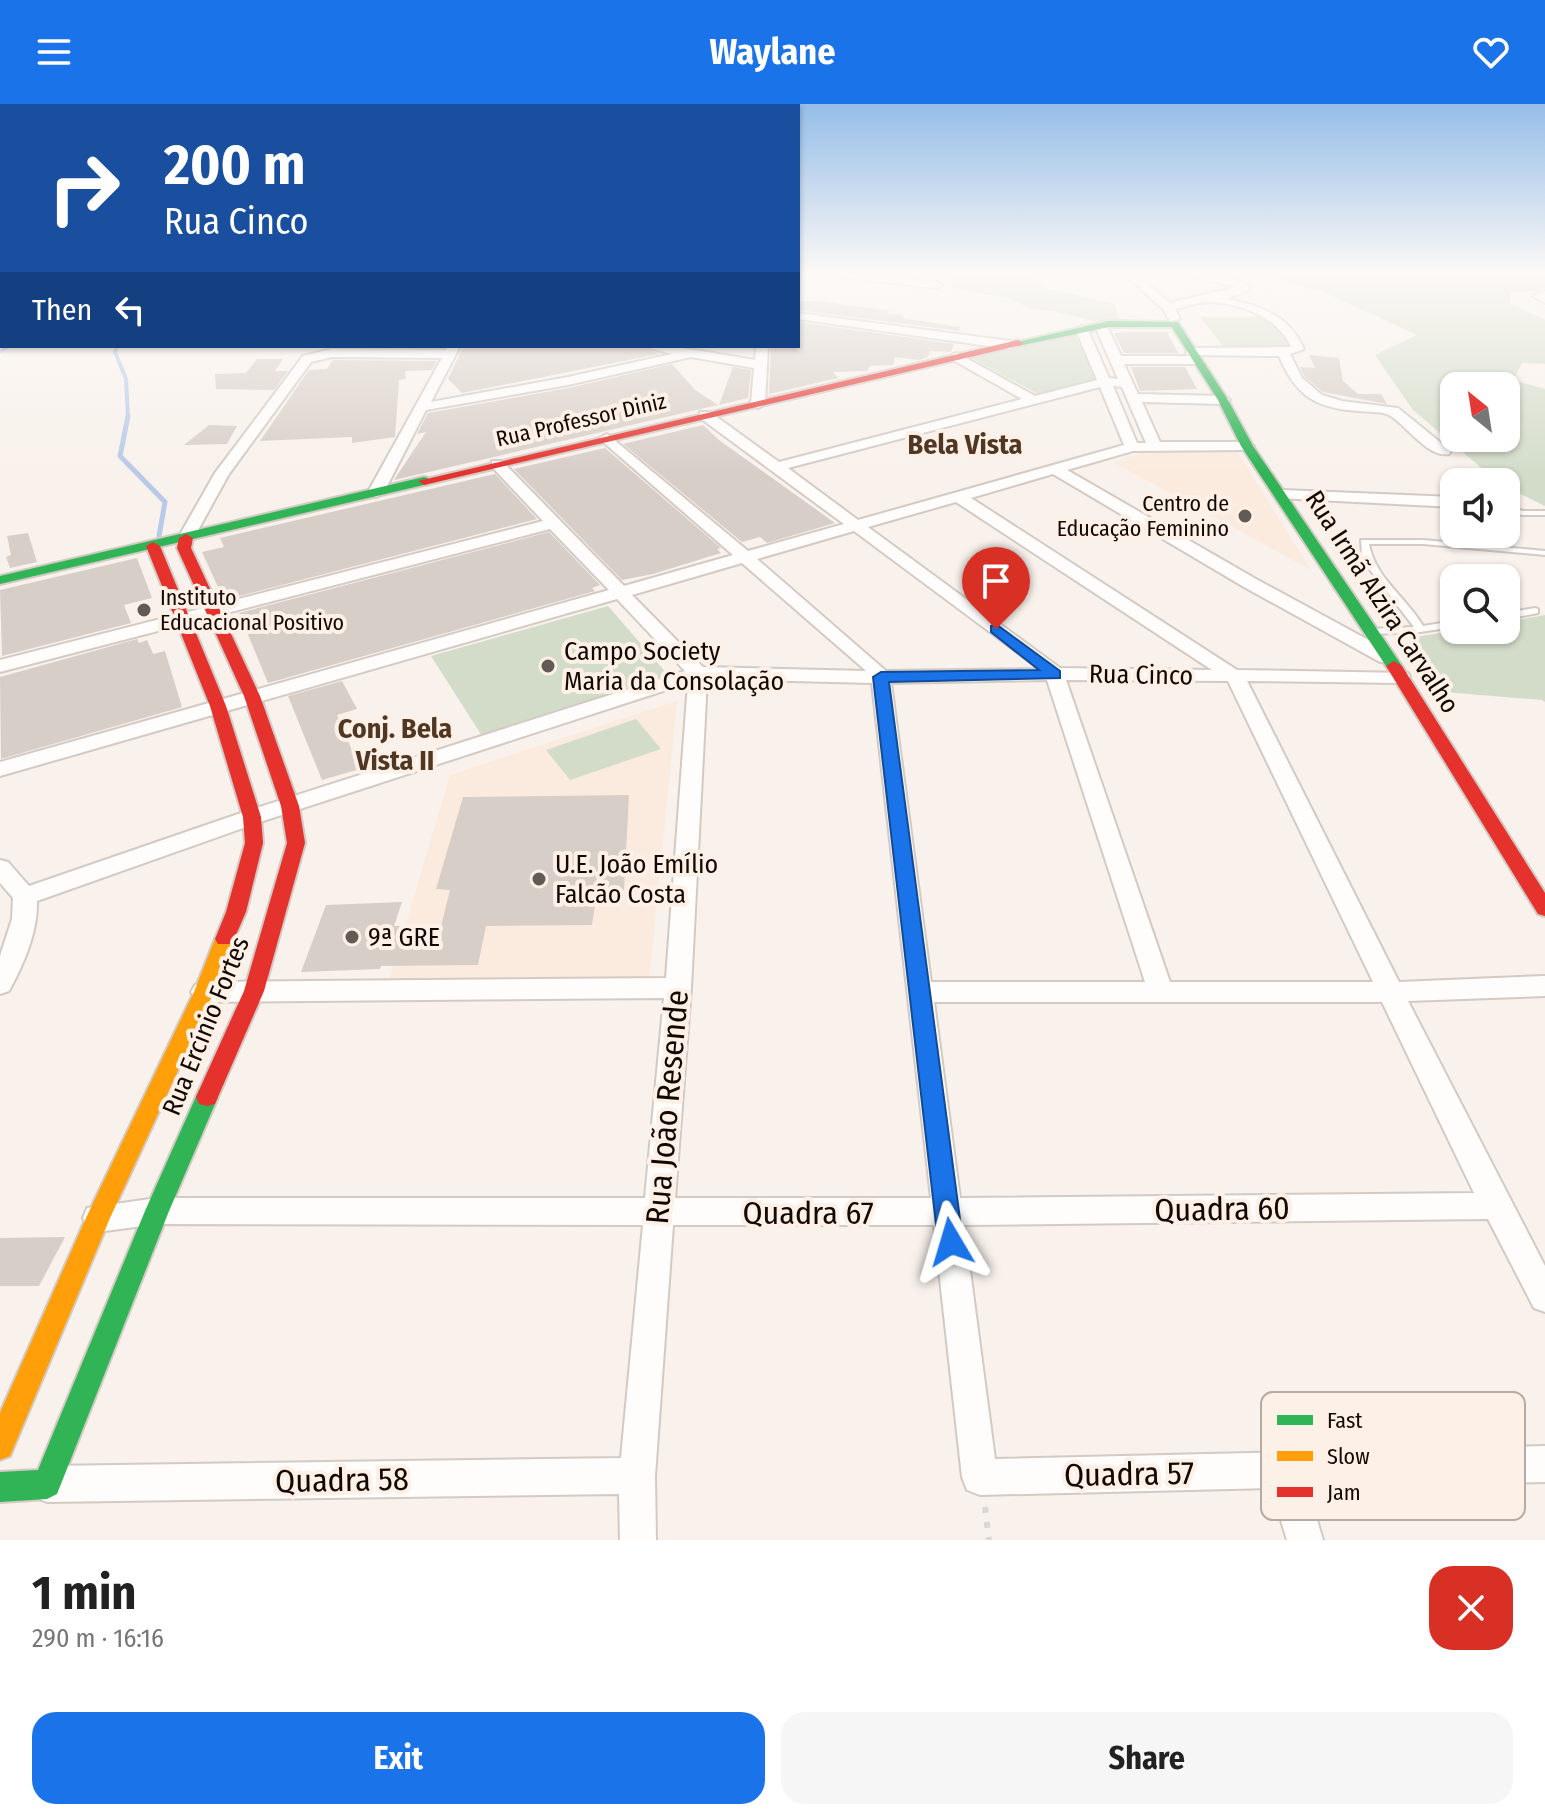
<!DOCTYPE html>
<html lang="en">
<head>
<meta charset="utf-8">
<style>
	:root { --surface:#fff; --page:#f6f6f6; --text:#222; --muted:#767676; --accent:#1a73e8 }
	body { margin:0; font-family:"Fira Sans Condensed",sans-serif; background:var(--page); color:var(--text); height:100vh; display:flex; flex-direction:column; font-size:30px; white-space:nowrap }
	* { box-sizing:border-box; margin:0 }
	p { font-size:26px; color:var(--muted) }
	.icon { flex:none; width:44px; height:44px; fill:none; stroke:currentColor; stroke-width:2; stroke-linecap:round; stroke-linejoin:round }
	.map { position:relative; height:1436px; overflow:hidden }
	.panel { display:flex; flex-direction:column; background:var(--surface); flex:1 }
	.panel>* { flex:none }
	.top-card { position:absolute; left:0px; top:0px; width:800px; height:244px; box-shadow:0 2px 6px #0004; background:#1a4fa0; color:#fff; overflow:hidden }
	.needle { width:52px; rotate:330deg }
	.tools { position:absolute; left:1440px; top:268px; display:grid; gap:16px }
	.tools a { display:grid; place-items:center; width:80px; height:80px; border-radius:16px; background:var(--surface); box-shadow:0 2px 6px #0004; font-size:40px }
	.pin { position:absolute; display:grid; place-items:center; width:68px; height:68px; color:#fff; margin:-82px -34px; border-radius:50% 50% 50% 0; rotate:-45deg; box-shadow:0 0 8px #0007 }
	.pin .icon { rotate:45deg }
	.me { position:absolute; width:88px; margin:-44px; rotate:353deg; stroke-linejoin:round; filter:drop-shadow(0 0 6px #0008) }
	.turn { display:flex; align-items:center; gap:28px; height:168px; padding:0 32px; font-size:36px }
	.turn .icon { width:104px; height:104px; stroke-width:2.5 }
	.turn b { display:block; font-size:56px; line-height:68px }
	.then { display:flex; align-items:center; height:76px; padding:0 32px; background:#0003; gap:16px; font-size:30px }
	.round { display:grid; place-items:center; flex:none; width:84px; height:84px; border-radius:24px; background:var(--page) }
	.summary { display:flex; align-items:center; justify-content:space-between; height:136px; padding:0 32px }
	h1 { font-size:48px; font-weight:700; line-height:60px }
	.primary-button { display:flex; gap:16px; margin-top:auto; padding:16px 32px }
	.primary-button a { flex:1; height:92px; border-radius:24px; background:var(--accent); color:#fff; font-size:32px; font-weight:700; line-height:92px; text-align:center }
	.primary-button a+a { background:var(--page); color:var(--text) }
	header { display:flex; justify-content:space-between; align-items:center; height:104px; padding:0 32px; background:var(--accent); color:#fff; font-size:36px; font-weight:700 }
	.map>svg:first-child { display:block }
	.built { fill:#fbebdf }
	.green { fill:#d3dcc9; fill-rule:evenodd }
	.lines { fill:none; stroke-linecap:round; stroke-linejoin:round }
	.stream-far1 { stroke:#b8cae7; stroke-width:4 }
	.stream { stroke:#b8cae7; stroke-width:5 }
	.building { fill:#d7cec8 }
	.lane-casing { stroke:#d3cac4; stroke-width:4 }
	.street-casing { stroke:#d3cac4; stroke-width:4 }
	.fast-casing { stroke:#d3cac4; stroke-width:4 }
	.slow-casing { stroke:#d3cac4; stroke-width:4 }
	.jam-casing { stroke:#d3cac4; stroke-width:4 }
	.path { stroke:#dad8d6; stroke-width:6; stroke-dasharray:6 9; stroke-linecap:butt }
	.lane { fill:#fefdfc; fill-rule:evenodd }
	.street { fill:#fefdfc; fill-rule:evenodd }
	.fast { fill:#30b455; fill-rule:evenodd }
	.slow { fill:#ff9f0a; fill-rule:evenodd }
	.jam { fill:#e5322d; fill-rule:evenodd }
	.route { fill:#1a73e8; stroke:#114b97; stroke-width:2 }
	.poi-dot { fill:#625a55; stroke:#fdf0e7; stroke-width:3 }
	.labels { text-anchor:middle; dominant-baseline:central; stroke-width:8; stroke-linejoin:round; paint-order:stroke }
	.far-street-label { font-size:22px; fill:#120903; stroke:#fdf0e7 }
	.far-poi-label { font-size:22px; fill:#120903; stroke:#fdf0e7; text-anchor:end }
	.street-label { font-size:26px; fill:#120903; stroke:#fdf0e7 }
	.poi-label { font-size:26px; fill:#120903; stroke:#fdf0e7; text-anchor:start }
	.far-district-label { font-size:28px; font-weight:bold; fill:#503724; stroke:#fdf0e7 }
	.neighbourhood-label { font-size:28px; font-weight:bold; fill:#503724; stroke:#fdf0e7 }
	.near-street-label { font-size:32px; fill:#120903; stroke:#fdf0e7 }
	.key { fill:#fdf0e7; stroke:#b6aba3; stroke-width:2 }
	.key-label { font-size:22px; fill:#120903 }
</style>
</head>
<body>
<header><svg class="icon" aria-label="menu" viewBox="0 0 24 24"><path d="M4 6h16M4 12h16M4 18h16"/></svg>Waylane<svg class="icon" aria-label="heart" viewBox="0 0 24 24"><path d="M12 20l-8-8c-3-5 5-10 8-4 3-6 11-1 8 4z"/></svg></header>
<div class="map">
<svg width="1545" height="1436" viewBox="0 0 1545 1436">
	<rect width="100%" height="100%" fill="#f8f1ec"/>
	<g class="built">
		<path d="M1152 346H1236L1311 466 1113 358Z"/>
		<path d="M677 597 649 878 388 880 450 671Z"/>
	</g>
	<g class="green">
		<path d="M955 168H1028L1044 184 1115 200 1119 218H1097L1054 207 1030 205 1010 194 952 184 950 178Z"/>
		<path d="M1545 168V187L1510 188V199L1545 216V260L1522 259 1513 276 1545 285V402L1506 383V378H1498L1413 306 1375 251 1417 231 1321 187 1253 169ZM1454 282H1506V334H1454Z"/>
		<path d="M1200 213H1266L1296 246H1226Z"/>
		<path d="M1075 231 1098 276 1038 290 971 254Z"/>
		<path d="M608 502 669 572 482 632 431 552Z"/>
		<path d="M1545 511V598L1542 596 1432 587 1410 534 1458 526H1506V518Z"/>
		<path d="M636 615 661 645 570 676 546 646Z"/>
	</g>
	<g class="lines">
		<g class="stream-far1">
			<path d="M117 242 115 248 126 275 128 314"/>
			<path d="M0 247 8 242"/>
		</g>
		<path class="stream" d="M128 312 120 352 165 398 159 432"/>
	</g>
	<g class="building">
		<path d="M798 197H818L890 207 887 210 904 211 902 214 960 223 959 227 798 206Z"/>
		<path d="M798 218 954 240 951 248 930 247 928 253 919 256 895 253 893 261 870 262 867 267 833 268 838 274 769 290 771 242H798Z"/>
		<path d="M1131 228H1167L1178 249H1124L1114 229Z"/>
		<path d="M467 242H639L659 250 462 289 448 275 462 245Z"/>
		<path d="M1309 251 1339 254 1343 277 1358 290H1381L1387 300 1323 288 1305 273 1300 263 1315 264Z"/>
		<path d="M257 255H283L275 267H288L274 286 216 285 215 270 246 269Z"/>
		<path d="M333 256 437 257 432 266 405 267 406 275 399 276 395 333 352 339V333L260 337 309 266 327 265Z"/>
		<path d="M672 260 695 286 718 301 394 376 426 328 417 330 428 309 569 284Z"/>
		<path d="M733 263 751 266 748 294 719 301Z"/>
		<path d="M1131 263H1185L1197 285 1140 287Z"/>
		<path d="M209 321 237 322 227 340 184 341Z"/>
		<path d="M703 321 719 336 835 419 767 439 760 433 742 438 623 340Z"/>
		<path d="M605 344 721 444 717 445 721 449 653 470 622 476 514 365Z"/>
		<path d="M495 370 537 415 224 496 202 448 224 443 220 434Z"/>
		<path d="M549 428 600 481 592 484 595 487 268 579 239 509Z"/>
		<path d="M28 429 37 458 10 464 6 453 11 451 7 432Z"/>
		<path d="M137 454 152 494 124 501 131 519 2 552 0 486Z"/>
		<path d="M137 535 139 539 147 536 153 550 165 547 182 603 1 655 0 573Z"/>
		<path d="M342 577 357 605 337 611 360 665 322 676 288 592Z"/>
		<path d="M629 691 624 786 597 788 592 821 486 822 478 861 381 862 380 865 301 868 326 801 402 798 394 822H441L450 786 436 785 463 693Z"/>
		<path d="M65 1133 39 1182H0V1134Z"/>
	</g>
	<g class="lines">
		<defs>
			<g id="lane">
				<path d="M1506 401 1523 407H1545V411H1522L1506 406Z"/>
				<path d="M1361 436H1423L1545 447V451L1423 440H1369C1375 474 1406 493 1423 522L1454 517V523L1420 528 1373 530 1370 529V525L1414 523 1367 462 1362 451Z"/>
				<path d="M1535 504 1538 505V509L1506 515V509Z"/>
			</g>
			<g id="street">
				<path d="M814 168H848L937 178 942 181 937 184 819 171Z"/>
				<path d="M1022 168H1032L1033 171 1024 173Z"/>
				<path d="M1122 168H1133L1170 199 1236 183 1173 168 1224 172 1249 181V185L1227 195C1261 202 1289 211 1304 245L1290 250 1302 274 1322 291 1342 297 1398 304 1451 347 1449 350C1427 354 1406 320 1389 311 1381 307 1367 308 1358 307 1315 304 1296 292 1279 252L1188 251 1186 248 1192 244 1291 243C1279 214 1242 200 1212 198 1200 197 1186 203 1175 205L1180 215 1170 217 1163 205Z"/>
				<path d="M1545 187V199L1533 192Z"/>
				<path d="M798 209 1010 237 1016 241 1010 245 798 215Z"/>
				<path d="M1101 218 1107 222 1121 252H1196L1202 256 1196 260H1124L1138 290 1223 292 1230 296 1223 300 1142 298 1160 338H1247L1254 342 1247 346 1133 347 1067 366 1256 475 1394 550 1396 554 1394 558H1380L1244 483 1053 370 971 394 1237 566 1408 569 1410 573 1401 579 1247 577 1399 878 1545 872V892L1408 897 1545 1162V1208L1534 1204 1488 1115 964 1121 995 1355 1545 1342V1378L1307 1383 1323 1436H1287L1271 1384 980 1391 967 1386 962 1373 934 1121H673L655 1372 656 1436H620L619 1390 47 1398 34 1393 29 1380 34 1367 47 1362 621 1354 643 1121 157 1120 98 1128 87 1124 83 1114 87 1104 157 1094H645L664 894 204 898 195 895 191 888 195 881 204 878 666 874 688 579 260 718 37 797C38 827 24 860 9 887L0 890V852L12 815 13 794 0 779V756L8 758 29 782 244 708 685 567 617 495 0 672V658L609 486 550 425 0 568V556L543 417 492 363V357H502L624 482 733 451 602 337 600 334 607 330 748 447 844 420 700 314V308H710L779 358 1022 295 953 256V250L957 249 1035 292 1097 276 1076 226 1082 222 1088 226 1109 274 1118 275 1095 222ZM1113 282 1122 283 1146 339H1137ZM1100 283 1124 341 858 416 788 364ZM956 398 1212 566 1060 564 868 423ZM854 427 1037 563 1039 565 886 567 757 455ZM742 459 864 565 866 567 703 563 632 491ZM707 575 872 579 931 1094H675L691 884ZM1047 576 1145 878H931L891 579ZM1066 576 1228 577 1373 878H1170ZM934 898H1382L1474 1089 960 1094Z"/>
				<path d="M448 242H460L431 298 568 273 672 250 642 242H670L755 256 756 242H768L765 300 758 304 751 300 754 264 691 253 568 281 426 306 384 388 376 393 368 388 442 254 332 253 311 258 229 370 192 437H180L178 434 215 369 303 252 332 245 446 246Z"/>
				<path d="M1283 386 1454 393V403L1278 394V388Z"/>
			</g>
			<g id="fast">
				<path d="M1109 217 1178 218 1228 296 1253 342 1402 562 1399 565H1389L1386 562 1241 342 1218 296 1172 223H1109L1018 242 1013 239Z"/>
				<path d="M424 373 428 374V380L0 480V472Z"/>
				<path d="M207 984 215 986 218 993 169 1107 57 1390 47 1395 0 1398V1368L38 1366 145 1107 199 986Z"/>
			</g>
			<path id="slow" d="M225 828 232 830 235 835 214 888 110 1114 10 1352 0 1356V1309L86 1114 194 888 215 835 218 830Z"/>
			<g id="jam">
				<path d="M1018 236 1023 239 1021 241 424 381 418 377Z"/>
				<path d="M186 430 193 434 191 444 260 592 299 702 305 739 264 887 218 993 215 1000 207 1002 199 1000 196 993 244 887 287 739 281 702 244 592 177 444 179 434Z"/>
				<path d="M153 438 160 442 226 602 261 713 263 739 246 808 232 840H218L215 835 226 808 245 739 243 713 210 602 146 442Z"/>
				<path d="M1394 557 1402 562 1545 789V812L1538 810 1386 562Z"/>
			</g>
		</defs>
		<use href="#lane" class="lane-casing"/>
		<use href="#street" class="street-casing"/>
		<use href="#fast" class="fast-casing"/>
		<use href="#slow" class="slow-casing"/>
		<use href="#jam" class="jam-casing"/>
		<path class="path" d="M985 1403 989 1436"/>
		<use href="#lane" class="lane"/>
		<use href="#street" class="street"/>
		<use href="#fast" class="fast"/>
		<use href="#slow" class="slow"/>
		<use href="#jam" class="jam"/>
	</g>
	<linearGradient id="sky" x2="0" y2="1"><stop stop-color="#95bde8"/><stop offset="0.46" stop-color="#fcf9f6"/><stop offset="1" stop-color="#fcf9f6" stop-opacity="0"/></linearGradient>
	<rect width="1545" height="369" fill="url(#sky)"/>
	<path class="route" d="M996 520 1060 567V574L889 578 963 1138 960 1146 951 1149 942 1146 938 1138 873 573 881 568 1039 566 991 528V522Z"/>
	<g class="poi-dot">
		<circle cx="1245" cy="412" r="8"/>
		<circle cx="144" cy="506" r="8"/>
		<circle cx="548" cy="562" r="8"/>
		<circle cx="539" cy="775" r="8"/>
		<circle cx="352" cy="833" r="8"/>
	</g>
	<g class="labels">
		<g class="far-street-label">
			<text transform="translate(581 316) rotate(-13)">Rua Professor Diniz</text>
		</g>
		<g class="far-poi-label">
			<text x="1229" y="399">Centro de<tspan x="1229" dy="25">Educação Feminino</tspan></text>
			<text x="160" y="493" text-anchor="start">Instituto<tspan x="160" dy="25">Educacional Positivo</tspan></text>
		</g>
		<g class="street-label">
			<text transform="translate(1382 498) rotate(57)">Rua Irmã Alzira Carvalho</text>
			<text transform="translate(1141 571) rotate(1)">Rua Cinco</text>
			<text transform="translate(206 922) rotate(-68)">Rua Ercínio Fortes</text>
		</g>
		<g class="poi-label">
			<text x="564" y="547">Campo Society<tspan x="564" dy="30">Maria da Consolação</tspan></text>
			<text x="555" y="760">U.E. João Emílio<tspan x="555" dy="30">Falcão Costa</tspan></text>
			<text x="368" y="833">9ª GRE</text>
		</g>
		<g class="far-district-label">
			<text x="965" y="340">Bela Vista</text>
		</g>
		<g class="neighbourhood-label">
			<text x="395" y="624">Conj. Bela<tspan x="395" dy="32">Vista II</tspan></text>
		</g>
		<g class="near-street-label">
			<text transform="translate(667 1003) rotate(-85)">Rua João Resende</text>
			<text transform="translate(1222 1105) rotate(-1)">Quadra 60</text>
			<text x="808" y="1109">Quadra 67</text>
			<text transform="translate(1129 1370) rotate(-1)">Quadra 57</text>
			<text transform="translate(342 1376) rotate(-1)">Quadra 58</text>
		</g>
	</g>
	<rect x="1261" y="1288" width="264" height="128" rx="12" class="key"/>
	<rect x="1277" y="1311" width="36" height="10" fill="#30b455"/>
	<rect x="1277" y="1347" width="36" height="10" fill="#ff9f0a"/>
	<rect x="1277" y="1383" width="36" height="10" fill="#e5322d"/>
	<g class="key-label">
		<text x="1327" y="1324">Fast</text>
		<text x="1327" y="1360">Slow</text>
		<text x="1327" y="1396">Jam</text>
	</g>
</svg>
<div class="tools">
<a><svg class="needle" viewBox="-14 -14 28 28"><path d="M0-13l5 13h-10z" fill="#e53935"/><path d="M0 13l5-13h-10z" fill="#767676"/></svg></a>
<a><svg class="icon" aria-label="sound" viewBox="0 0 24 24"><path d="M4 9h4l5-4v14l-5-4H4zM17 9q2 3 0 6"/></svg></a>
<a><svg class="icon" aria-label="search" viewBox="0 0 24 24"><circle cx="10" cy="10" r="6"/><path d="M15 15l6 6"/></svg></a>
</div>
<div class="pin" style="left:996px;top:525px;background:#d93025"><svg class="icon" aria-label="arrive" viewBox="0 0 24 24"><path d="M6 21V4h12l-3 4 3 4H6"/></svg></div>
<svg class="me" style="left:951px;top:1138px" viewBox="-20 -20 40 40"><path d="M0-17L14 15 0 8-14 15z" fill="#1a73e8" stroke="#fff" stroke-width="4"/></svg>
<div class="top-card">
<div class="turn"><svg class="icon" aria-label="right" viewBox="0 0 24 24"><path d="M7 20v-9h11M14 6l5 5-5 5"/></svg><div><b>200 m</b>Rua Cinco</div></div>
<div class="then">Then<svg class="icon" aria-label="left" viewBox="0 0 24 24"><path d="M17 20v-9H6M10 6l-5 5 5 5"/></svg></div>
</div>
</div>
<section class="panel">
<div class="summary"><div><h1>1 min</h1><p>290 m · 16:16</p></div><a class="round" style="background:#d93025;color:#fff"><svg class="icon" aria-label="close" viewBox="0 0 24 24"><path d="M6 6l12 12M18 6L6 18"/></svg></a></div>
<div class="primary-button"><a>Exit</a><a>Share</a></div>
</section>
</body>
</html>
